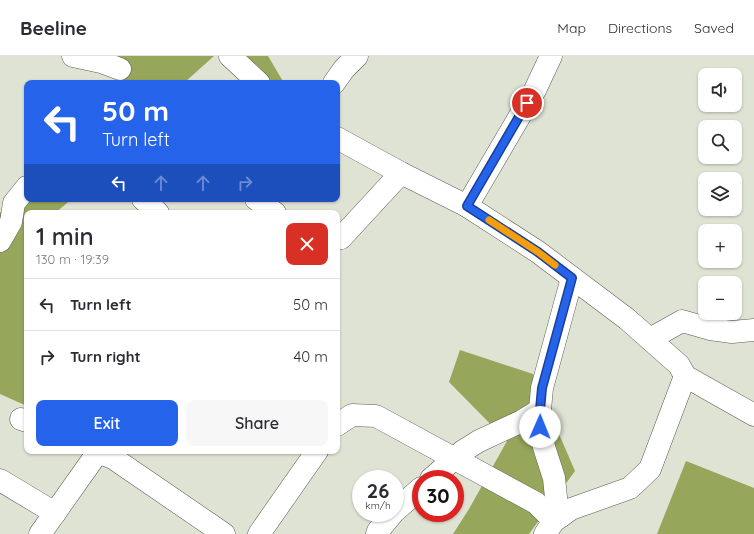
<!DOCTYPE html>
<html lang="en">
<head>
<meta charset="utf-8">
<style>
	:root { --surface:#fff; --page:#f7f7f7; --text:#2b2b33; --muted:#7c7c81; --line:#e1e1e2; --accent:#2563eb }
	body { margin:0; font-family:Quicksand,sans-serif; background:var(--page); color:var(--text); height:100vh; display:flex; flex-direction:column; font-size:15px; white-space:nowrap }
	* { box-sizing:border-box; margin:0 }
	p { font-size:13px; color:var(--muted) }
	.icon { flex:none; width:22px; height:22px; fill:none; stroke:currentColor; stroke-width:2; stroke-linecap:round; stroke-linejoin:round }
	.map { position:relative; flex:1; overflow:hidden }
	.panel { position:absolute; left:24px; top:154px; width:316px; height:244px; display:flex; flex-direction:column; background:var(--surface); border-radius:8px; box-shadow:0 1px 3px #0004 }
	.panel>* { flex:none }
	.top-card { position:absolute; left:24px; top:24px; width:316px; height:122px; border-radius:8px; box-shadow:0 1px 3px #0004; background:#2563eb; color:#fff; overflow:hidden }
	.controls { position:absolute; left:698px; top:12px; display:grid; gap:8px }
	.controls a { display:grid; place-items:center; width:44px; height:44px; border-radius:8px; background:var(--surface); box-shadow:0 1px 3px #0004; font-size:20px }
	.speed { position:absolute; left:352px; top:414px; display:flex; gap:8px; font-size:20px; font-weight:700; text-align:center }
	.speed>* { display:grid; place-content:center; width:52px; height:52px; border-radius:50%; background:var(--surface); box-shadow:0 1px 3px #0004; line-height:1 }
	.speed small { font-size:10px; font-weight:400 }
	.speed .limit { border:6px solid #d22; background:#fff; color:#111 }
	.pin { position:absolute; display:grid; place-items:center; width:34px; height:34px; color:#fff; margin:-17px; border:2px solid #fff; border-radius:50%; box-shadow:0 1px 4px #0007 }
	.me { position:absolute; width:44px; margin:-22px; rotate:1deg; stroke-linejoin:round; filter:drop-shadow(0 0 3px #0008) }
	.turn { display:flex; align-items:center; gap:14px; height:84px; padding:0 12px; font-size:18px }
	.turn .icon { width:52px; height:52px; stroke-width:2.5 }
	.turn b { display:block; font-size:28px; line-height:34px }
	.lanes { display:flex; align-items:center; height:38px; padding:0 12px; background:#0003; justify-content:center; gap:20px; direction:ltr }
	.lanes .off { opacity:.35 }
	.round { display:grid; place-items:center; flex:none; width:42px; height:42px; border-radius:8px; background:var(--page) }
	.head { display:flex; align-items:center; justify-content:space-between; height:68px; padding:0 12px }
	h1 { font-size:24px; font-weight:600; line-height:30px }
	.cta { display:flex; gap:8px; margin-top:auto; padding:8px 12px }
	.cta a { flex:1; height:46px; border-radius:8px; background:var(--accent); color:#fff; font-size:16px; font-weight:600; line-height:46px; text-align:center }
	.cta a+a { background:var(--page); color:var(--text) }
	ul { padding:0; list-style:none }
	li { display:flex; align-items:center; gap:12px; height:52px; padding:0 12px; border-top:1px solid var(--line) }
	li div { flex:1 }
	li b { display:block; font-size:15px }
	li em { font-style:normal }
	header { display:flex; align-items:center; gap:24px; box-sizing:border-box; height:56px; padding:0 20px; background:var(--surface); border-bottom:1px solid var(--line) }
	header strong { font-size:19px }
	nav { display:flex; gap:22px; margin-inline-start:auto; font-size:14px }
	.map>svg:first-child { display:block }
	.forest { fill:#96a65b }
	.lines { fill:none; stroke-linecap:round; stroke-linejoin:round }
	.minor-casing { stroke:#5b5e51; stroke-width:23 }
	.minor { stroke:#fff; stroke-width:22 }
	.route-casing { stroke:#184099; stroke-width:10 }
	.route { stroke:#2563eb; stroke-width:7 }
	.slow { stroke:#f59e0b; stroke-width:7 }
</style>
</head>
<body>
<header>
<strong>Beeline</strong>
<nav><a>Map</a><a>Directions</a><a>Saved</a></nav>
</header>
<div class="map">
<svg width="754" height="478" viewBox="0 0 754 478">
	<rect width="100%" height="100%" fill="#dfe3d4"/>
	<g class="forest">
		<path d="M93 0H214L184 27H119L127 13Z"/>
		<path d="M241 0H268L284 27H269Z"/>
		<path d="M30 143H72L55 157H27V350L0 338V156L19 159Z"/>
		<path d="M460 294 533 318 575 415 529 478H453L469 453 507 385 449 326Z"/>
		<path d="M686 405 754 432V478H657Z"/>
	</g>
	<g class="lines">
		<defs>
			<g id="minor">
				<path d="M73 0 101 6 120 13"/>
				<path d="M230 0 259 27"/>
				<path d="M334 27 344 13 357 0"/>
				<path d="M337 82 401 117 467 150 538 196 627 263 679 309 685 320 754 359"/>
				<path d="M143 143 158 157"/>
				<path d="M256 143 275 157"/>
				<path d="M467 150 535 34 551 0"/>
				<path d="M337 181 341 182 401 117"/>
				<path d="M0 185 11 166 14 147 27 131"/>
				<path d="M650 283 682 265 710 273 732 276 754 274"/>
				<path d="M21 363 27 365"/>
				<path d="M337 369 352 359 376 360 536 447 554 465"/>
				<path d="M431 423 463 395 479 385 522 365 540 354"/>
				<path d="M0 424 55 457"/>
				<path d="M395 455 421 432"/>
				<path d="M561 460 557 451 554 422 544 391 540 371V354L542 332 572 222"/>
				<path d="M40 478 98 396 113 402 224 478"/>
				<path d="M259 478 317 395"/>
				<path d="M377 478 378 475 393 457"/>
				<path d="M545 478 554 465 571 453 630 432 650 413 685 320"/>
			</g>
		</defs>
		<use href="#minor" class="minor-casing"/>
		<use href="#minor" class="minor"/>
	</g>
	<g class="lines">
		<defs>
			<path id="route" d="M527 47 467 150 538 196 572 222 542 332 540 354V371"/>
		</defs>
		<use href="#route" class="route-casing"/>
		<use href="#route" class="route"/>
		<path class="slow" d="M489 164 538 196 555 209"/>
	</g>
</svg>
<div class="controls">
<a><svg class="icon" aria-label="sound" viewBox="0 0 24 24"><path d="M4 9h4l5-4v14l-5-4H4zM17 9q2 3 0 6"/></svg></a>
<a><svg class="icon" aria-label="search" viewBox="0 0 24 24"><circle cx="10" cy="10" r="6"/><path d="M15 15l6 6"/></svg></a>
<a><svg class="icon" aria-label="layers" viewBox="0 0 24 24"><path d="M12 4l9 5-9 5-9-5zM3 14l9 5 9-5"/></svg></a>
<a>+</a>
<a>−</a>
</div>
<div class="speed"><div>26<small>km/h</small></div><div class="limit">30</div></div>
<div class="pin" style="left:527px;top:47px;background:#d93025"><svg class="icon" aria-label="arrive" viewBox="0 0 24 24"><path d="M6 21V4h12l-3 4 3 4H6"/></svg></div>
<svg class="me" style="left:540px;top:371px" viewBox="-20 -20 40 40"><circle r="19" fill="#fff"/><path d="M0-13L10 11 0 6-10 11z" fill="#2563eb"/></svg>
<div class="top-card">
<div class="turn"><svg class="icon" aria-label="left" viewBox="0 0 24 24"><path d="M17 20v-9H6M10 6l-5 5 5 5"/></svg><div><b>50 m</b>Turn left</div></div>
<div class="lanes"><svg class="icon" aria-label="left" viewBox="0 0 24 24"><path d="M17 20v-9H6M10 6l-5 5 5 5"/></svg><svg class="icon off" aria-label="ahead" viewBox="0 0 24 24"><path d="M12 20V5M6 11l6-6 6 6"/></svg><svg class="icon off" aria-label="ahead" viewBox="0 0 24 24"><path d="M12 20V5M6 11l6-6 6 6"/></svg><svg class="icon off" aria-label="right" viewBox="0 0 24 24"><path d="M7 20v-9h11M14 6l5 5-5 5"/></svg></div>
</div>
<section class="panel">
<div class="head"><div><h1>1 min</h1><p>130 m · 19:39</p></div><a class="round" style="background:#d93025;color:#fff"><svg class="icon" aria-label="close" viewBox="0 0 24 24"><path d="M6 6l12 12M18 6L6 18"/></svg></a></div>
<ul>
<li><svg class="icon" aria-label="left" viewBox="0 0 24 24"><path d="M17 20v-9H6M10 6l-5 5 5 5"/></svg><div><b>Turn left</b></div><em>50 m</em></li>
<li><svg class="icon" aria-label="right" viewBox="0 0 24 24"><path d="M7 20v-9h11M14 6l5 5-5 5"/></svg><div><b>Turn right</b></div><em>40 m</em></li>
</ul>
<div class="cta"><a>Exit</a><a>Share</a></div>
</section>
</div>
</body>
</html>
